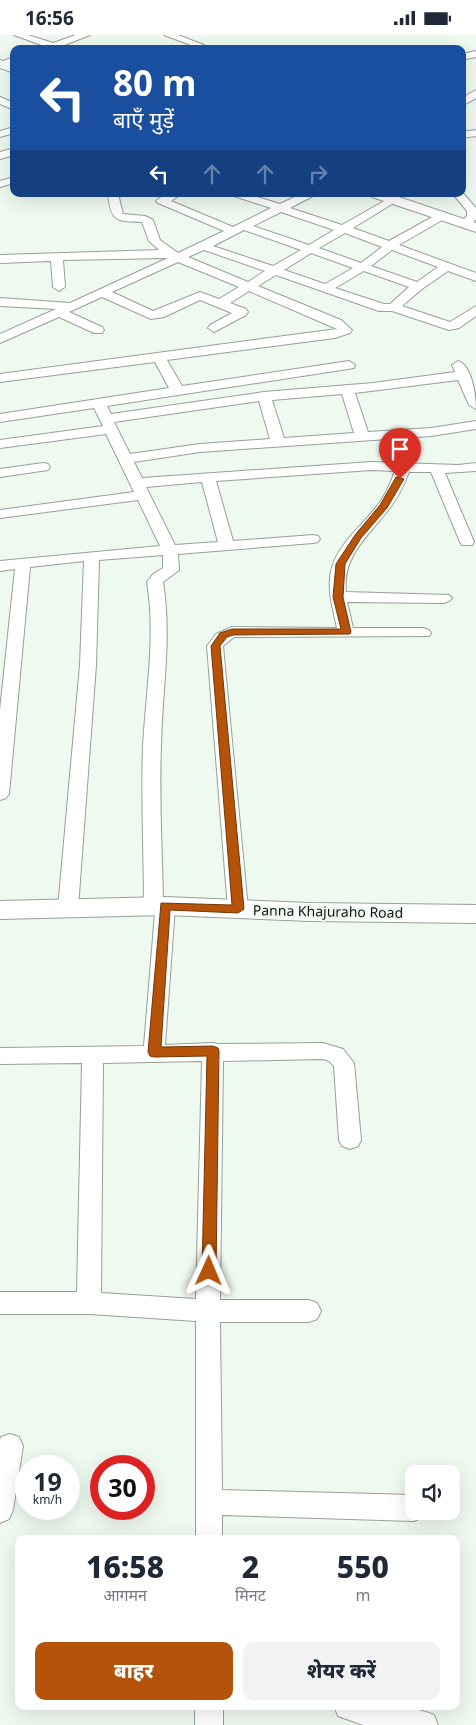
<!DOCTYPE html>
<html lang="hi">
<head>
<meta charset="utf-8">
<style>
	:root { --surface:#fff; --page:#f2f2f3; --text:#1f2937; --muted:#747a83; --accent:#b45309 }
	body { margin:0; font-family:"Noto Sans","Noto Sans Devanagari",sans-serif; background:var(--page); color:var(--text); height:100vh; display:flex; flex-direction:column; font-size:19px; white-space:nowrap }
	* { box-sizing:border-box; margin:0 }
	p { font-size:16px; color:var(--muted) }
	.icon { flex:none; width:28px; height:28px; fill:none; stroke:currentColor; stroke-width:2; stroke-linecap:round; stroke-linejoin:round }
	.map { position:relative; flex:1; overflow:hidden }
	.details { position:absolute; left:15px; top:1500px; width:445px; height:175px; display:flex; flex-direction:column; background:var(--surface); border-radius:10px; box-shadow:0 5px 20px #0002 }
	.details>* { flex:none }
	.banner { position:absolute; left:10px; top:10px; width:456px; height:152px; border-radius:10px; box-shadow:0 5px 20px #0002; background:#1a4fa0; color:#fff; overflow:hidden }
	.fabs { position:absolute; left:405px; top:1430px; display:grid; gap:10px }
	.fabs a { display:grid; place-items:center; width:55px; height:55px; border-radius:10px; background:var(--surface); box-shadow:0 5px 20px #0002; font-size:25px }
	.speed { position:absolute; left:15px; top:1420px; display:flex; gap:10px; font-size:25px; font-weight:700; text-align:center }
	.speed>* { display:grid; place-content:center; width:65px; height:65px; border-radius:50%; background:var(--surface); box-shadow:0 5px 20px #0002; line-height:1 }
	.speed small { font-size:12px; font-weight:400 }
	.speed .limit { border:8px solid #d22; background:#fff; color:#111 }
	.pin { position:absolute; display:grid; place-items:center; width:42px; height:42px; color:#fff; margin:-51px -21px; border-radius:50% 50% 50% 0; rotate:-45deg; box-shadow:0 0 5px #0007 }
	.pin .icon { rotate:45deg }
	.me { position:absolute; width:55px; margin:-28px; rotate:1deg; stroke-linejoin:round; filter:drop-shadow(0 0 4px #0008) }
	.turn { display:flex; align-items:center; gap:18px; height:105px; padding:0 20px; font-size:22px }
	.turn .icon { width:65px; height:65px; stroke-width:2.5 }
	.turn b { display:block; font-size:35px; line-height:42px }
	.lanes { display:flex; align-items:center; height:48px; padding:0 20px; background:#0003; justify-content:center; gap:25px; direction:ltr }
	.lanes .off { opacity:.35 }
	.eta { display:flex; justify-content:space-evenly; align-items:center; height:85px; text-align:center }
	.eta b { font-size:30px; font-weight:800; line-height:35px }
	.primary-button { display:flex; gap:10px; margin-top:auto; padding:10px 20px }
	.primary-button a { flex:1; height:58px; border-radius:10px; background:var(--accent); color:#fff; font-size:20px; font-weight:800; line-height:58px; text-align:center }
	.primary-button a+a { background:var(--page); color:var(--text) }
	.status { display:flex; justify-content:space-between; align-items:center; height:35px; padding:0 25px; background:var(--surface); direction:ltr }
	.status svg { height:14px; fill:currentColor }
	.map>svg:first-child { display:block }
	.lines { fill:none; stroke-linecap:round; stroke-linejoin:round }
	.minor-casing { stroke:#96a097; stroke-width:2 }
	.major-casing { stroke:#96a097; stroke-width:2 }
	.minor { fill:#fff; fill-rule:evenodd }
	.major { fill:#fff; fill-rule:evenodd }
	.route { fill:#b45309; stroke:#753606 }
	.labels { text-anchor:middle; dominant-baseline:central; stroke-width:4; stroke-linejoin:round; paint-order:stroke }
	.street-label { font-size:14px; fill:#141815; stroke:#eef9f0 }
</style>
</head>
<body>
<div class="status"><b>16:56</b><svg viewBox="0 0 49 12"><path d="M0 12V9h3v3zM5 12V6h3v6zM10 12V3h3v9zM15 12V0h3v12zM26 1h20v11H26zM47 4h2v5h-2z"/></svg></div>
<div class="map">
<svg width="476" height="1690" viewBox="0 0 476 1690">
	<rect width="100%" height="100%" fill="#eef9f0"/>
	<g class="lines">
		<defs>
			<g id="minor">
				<path d="M14 0H28L53 8 76 0H90L62 11 66 14H43L44 11Z"/>
				<path d="M164 0H178L204 10 202 12H196Z"/>
				<path d="M476 16V22L462 25V19Z"/>
				<path d="M14 22V28L0 32V27Z"/>
				<path d="M476 55V63L462 71V63Z"/>
				<path d="M0 62 14 68V75L0 69Z"/>
				<path d="M14 92V98L0 102V96Z"/>
				<path d="M476 95V101L462 103V97Z"/>
				<path d="M14 113V120L0 124V117Z"/>
				<path d="M14 142V148L0 152V146Z"/>
				<path d="M462 157 476 173V184L469 191 465 192 459 189 467 181V176L453 159Z"/>
				<path d="M108 159H118L123 179 145 181 153 185 160 205 178 218 224 196 158 168 156 166C163 159 172 159 181 159L171 166 233 192 271 173 234 161 233 159H248L280 169 301 159H314L313 161 290 173 342 190 393 161 398 164 397 166 353 193 389 206 436 180H444L446 182 444 184 399 210 476 238V246L448 236 422 254 402 271 450 287 476 271V281L459 293 449 295 392 276H379L276 240 258 251 341 285 352 295 350 298 335 303 167 325 182 351 349 326 355 330 354 333 107 371 111 379 264 357 373 348 455 337 452 330 458 326C472 330 476 361 476 374L469 370 458 345 355 358 368 397 431 393 476 386V394L431 401 200 417 134 427 142 443 371 427 458 430 476 428V436L445 438 474 507 472 510H462L460 507 431 437H409C404 450 398 463 389 474 369 501 342 520 346 557L449 560 452 563 449 566 444 568 347 567 353 593H423L429 595 431 598 429 601 234 602 223 611 248 874 245 879 238 881 231 879 228 874 207 611 216 599 232 592 337 593C333 574 327 555 331 536 338 507 364 490 380 467 386 458 391 447 395 436L371 435 216 446 233 506 313 500 318 501 320 504 318 507 313 508 178 519 179 535 163 547C172 602 162 656 161 711 159 762 162 814 163 865L172 866 175 871 165 1010 213 1008 218 1009 323 1008 343 1014 354 1028 361 1105 358 1111 350 1114 342 1111 339 1105 334 1031 329 1026 323 1024 223 1026 220 1265H309L317 1268 321 1276 317 1284 309 1287H220L222 1455 414 1460V1476H426L423 1482 414 1486 222 1480V1504H196V1286L89 1279H0V1257H77L82 1028 0 1029V1013L144 1011 155 878 147 876 144 871C144 818 141 764 143 711 146 656 156 601 147 547L153 539 163 533V520L99 525 96 630 78 873 75 878 68 880 61 878 58 873 80 630 84 526 30 532 9 759 6 763 0 765V675L15 534 0 536V526L160 511 138 465 0 483V475L134 457 106 399 0 413V405L103 391 94 373 0 387V379L169 353 155 327 0 347V339L337 294 249 256 230 268 246 274 248 277 246 280 214 297 208 293 210 290 232 278 200 265 164 282 151 284 102 262 69 277 102 292 104 295 102 298H94L59 282 0 308V299L56 274 0 271V263L70 268 168 223 63 225 65 252 59 256 53 252 51 226 0 228V220L159 215 149 206 142 187C116 186 111 187 108 159ZM281 177 334 195 309 210 253 191ZM244 195 301 215 273 231 213 211ZM345 198 382 212 361 228 319 213ZM204 215 265 236 248 247 188 222ZM392 215 438 232 417 247 371 231ZM311 218 353 233 325 249 284 235ZM178 227 239 252 219 264 200 257 153 276 112 257ZM364 236 409 252 390 269H384L335 253ZM342 359 354 398 284 403 272 365ZM259 366 270 404 200 409 130 419 114 387ZM202 447 218 507 175 510 146 452ZM202 1026 196 1264 101 1258 103 1028Z"/>
				<path d="M43 428 48 429 50 432 48 435 0 442V434Z"/>
				<path d="M10 1399 19 1402 23 1411 13 1475 9 1484 0 1488V1405L1 1402Z"/>
				<rect x="195" y="1671" width="28" height="19"/>
				<path d="M334 1671C366 1671 404 1667 434 1680L438 1690H363L338 1681Z"/>
			</g>
			<g id="major">
				<path d="M0 25 14 30V38L0 33Z"/>
				<path d="M370 159H390L476 188V197L372 162Z"/>
				<path d="M165 862 310 868 476 870V888L310 886 165 880 0 884V866Z"/>
			</g>
		</defs>
		<use href="#minor" class="minor-casing"/>
		<use href="#major" class="major-casing"/>
		<use href="#minor" class="minor"/>
		<use href="#major" class="major"/>
	</g>
	<path class="route" d="M396 442 404 444 387 473 361 503 345 529 343 562 351 597 350 599 233 600 227 602 220 611 244 874 238 878 170 875 161 1012 213 1011 218 1013 219 1016 216 1236 214 1240 209 1242 204 1240 202 1236 207 1021 154 1022 150 1021 148 1017 161 868 232 870 211 611 220 598 232 594H341L333 562 336 529 355 500 380 470Z"/>
	<g class="labels">
		<g class="street-label">
			<text transform="translate(328 876) rotate(1)">Panna Khajuraho Road</text>
		</g>
	</g>
</svg>
<div class="fabs">
<a><svg class="icon" aria-label="sound" viewBox="0 0 24 24"><path d="M4 9h4l5-4v14l-5-4H4zM17 9q2 3 0 6"/></svg></a>
</div>
<div class="speed"><div>19<small>km/h</small></div><div class="limit">30</div></div>
<div class="pin" style="left:400px;top:444px;background:#d93025"><svg class="icon" aria-label="arrive" viewBox="0 0 24 24"><path d="M6 21V4h12l-3 4 3 4H6"/></svg></div>
<svg class="me" style="left:209px;top:1236px" viewBox="-20 -20 40 40"><path d="M0-17L14 15 0 8-14 15z" fill="#b45309" stroke="#fff" stroke-width="4"/></svg>
<div class="banner">
<div class="turn"><svg class="icon" aria-label="left" viewBox="0 0 24 24"><path d="M17 20v-9H6M10 6l-5 5 5 5"/></svg><div><b>80 m</b>बाएँ मुड़ें</div></div>
<div class="lanes"><svg class="icon" aria-label="left" viewBox="0 0 24 24"><path d="M17 20v-9H6M10 6l-5 5 5 5"/></svg><svg class="icon off" aria-label="ahead" viewBox="0 0 24 24"><path d="M12 20V5M6 11l6-6 6 6"/></svg><svg class="icon off" aria-label="ahead" viewBox="0 0 24 24"><path d="M12 20V5M6 11l6-6 6 6"/></svg><svg class="icon off" aria-label="right" viewBox="0 0 24 24"><path d="M7 20v-9h11M14 6l5 5-5 5"/></svg></div>
</div>
<section class="details">
<div class="eta">
<div><b>16:58</b><p>आगमन</p></div>
<div><b>2</b><p>मिनट</p></div>
<div><b>550</b><p>m</p></div>
</div>
<div class="primary-button"><a>बाहर</a><a>शेयर करें</a></div>
</section>
</div>
</body>
</html>
